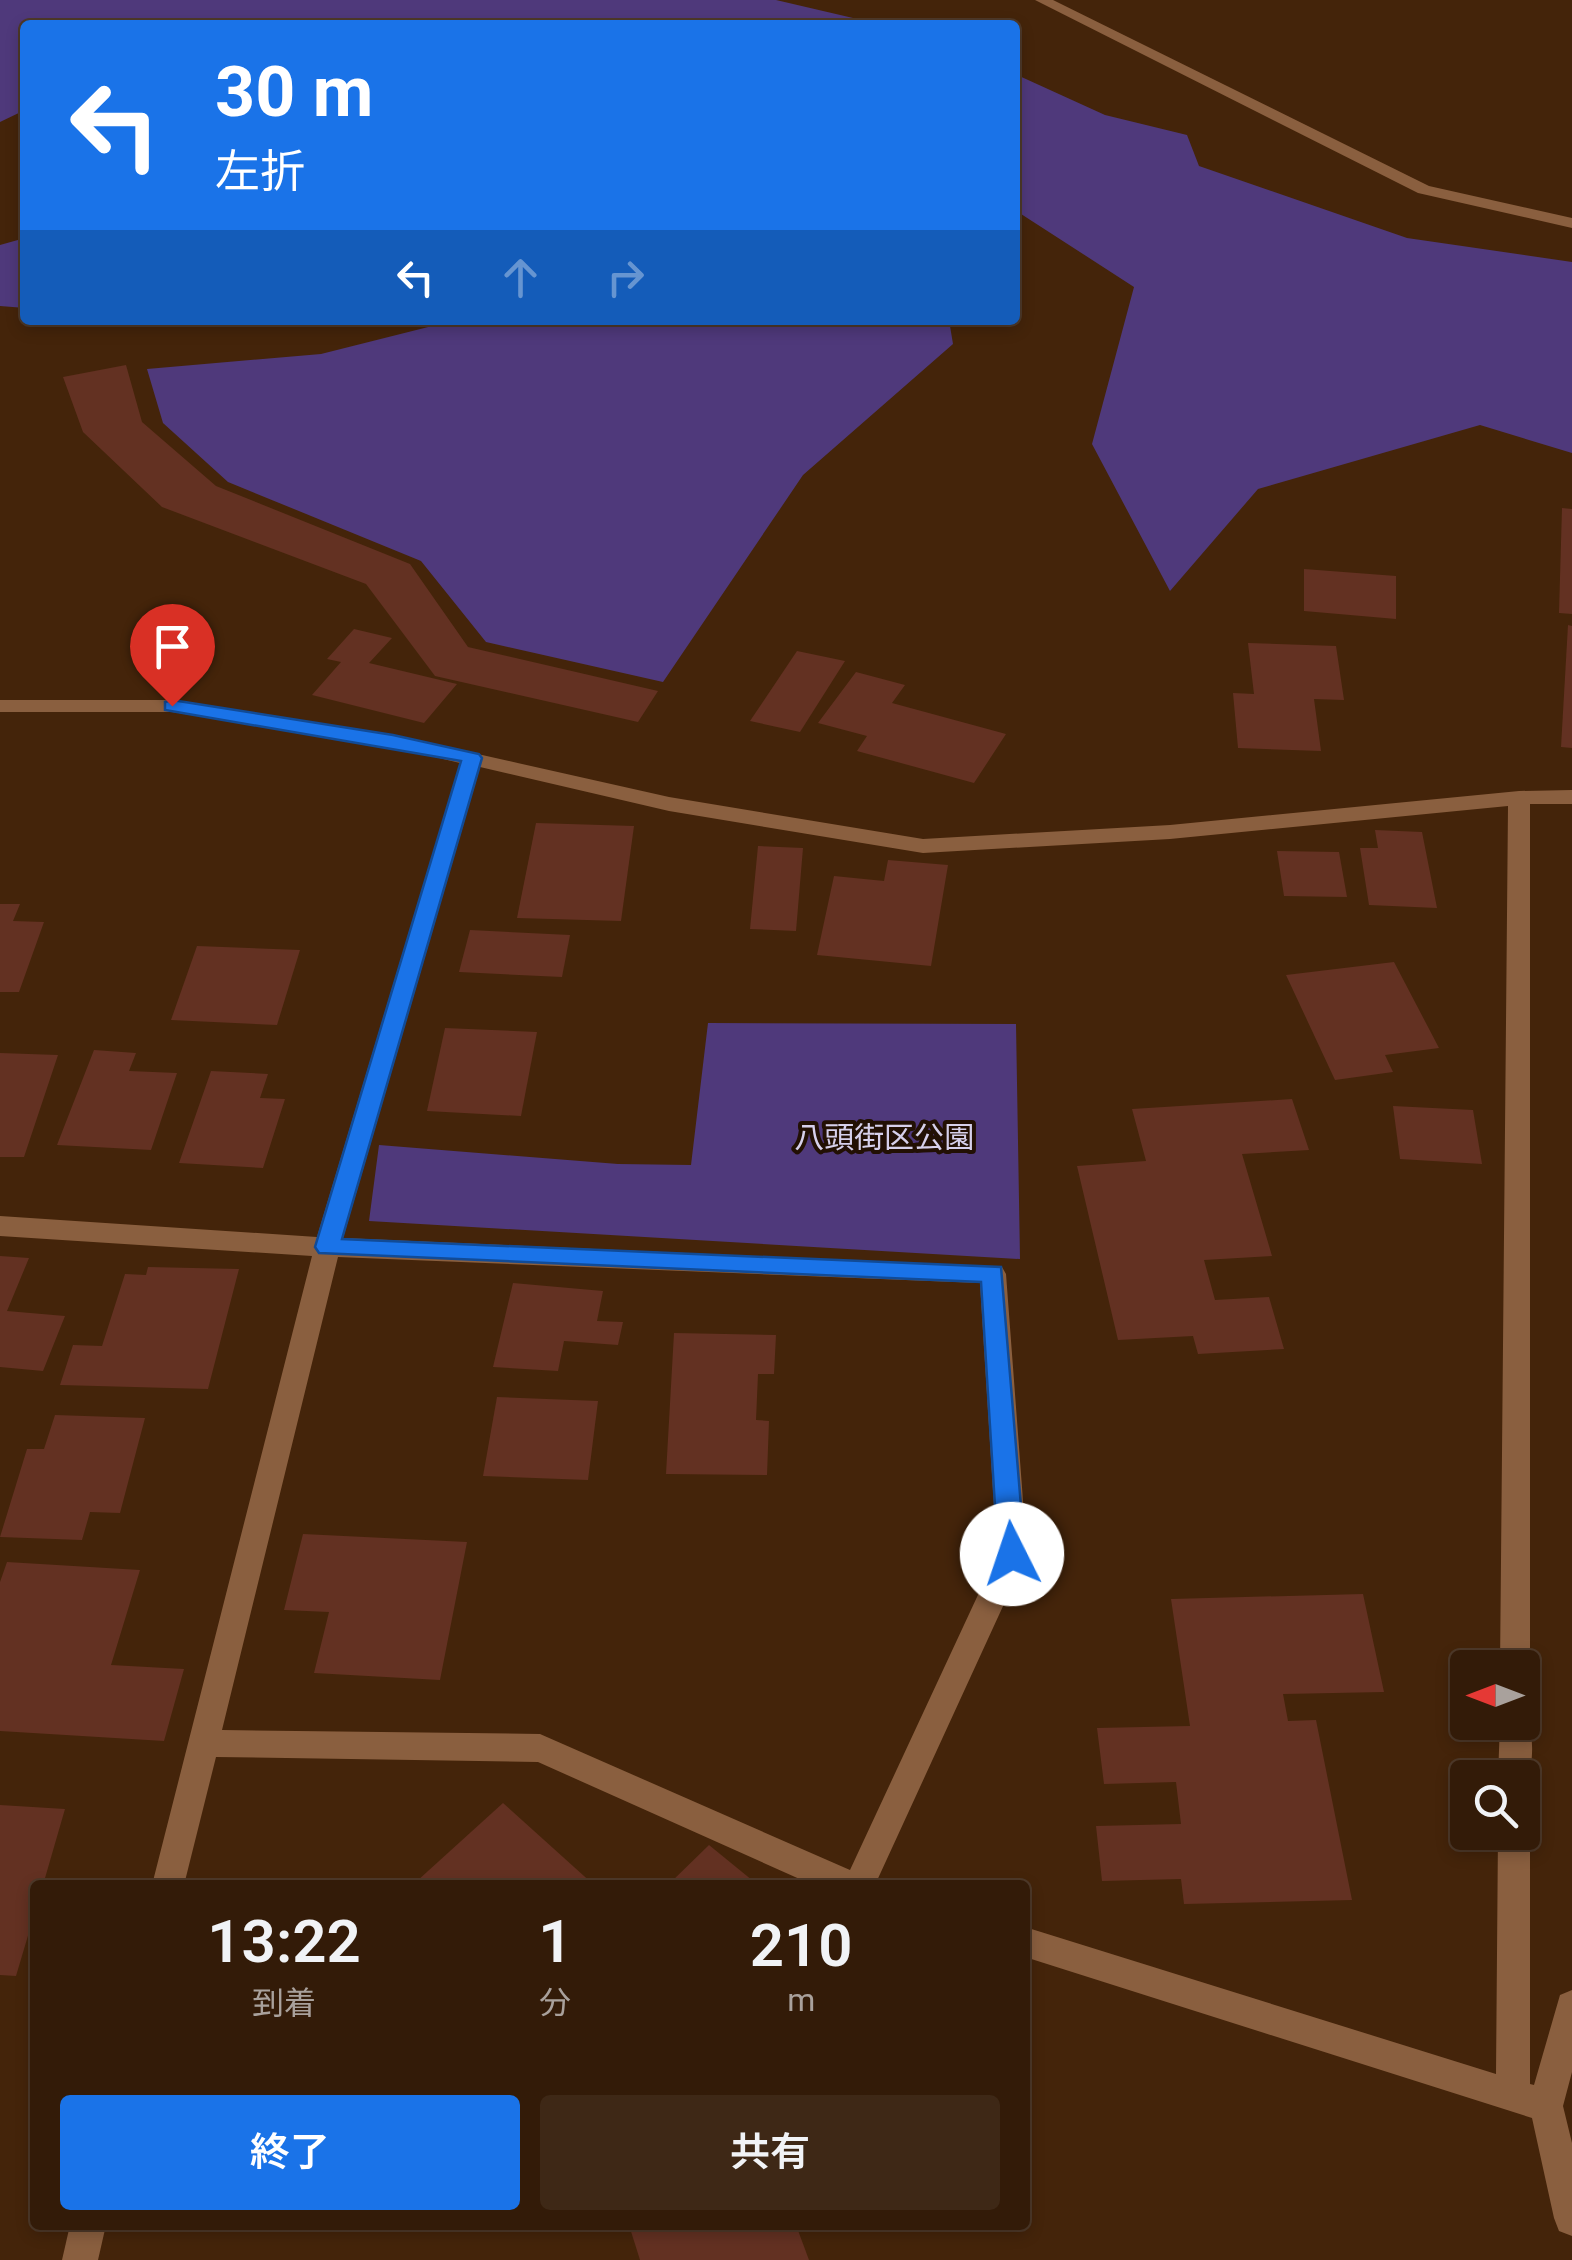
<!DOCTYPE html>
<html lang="ja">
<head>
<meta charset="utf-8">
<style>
	:root { --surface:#331b08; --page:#3e2816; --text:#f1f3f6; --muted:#a9a19c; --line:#4e3929; --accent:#1a73e8 }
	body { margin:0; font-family:Roboto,"Noto Sans JP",sans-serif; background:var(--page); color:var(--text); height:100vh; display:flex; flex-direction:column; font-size:38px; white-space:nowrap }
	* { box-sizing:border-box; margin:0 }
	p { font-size:32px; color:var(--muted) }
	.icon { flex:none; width:55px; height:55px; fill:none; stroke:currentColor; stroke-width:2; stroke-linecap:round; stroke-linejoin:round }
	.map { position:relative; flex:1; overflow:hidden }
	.drawer { position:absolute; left:30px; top:1880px; width:1000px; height:350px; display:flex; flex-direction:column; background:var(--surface); border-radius:10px; box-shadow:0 5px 15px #0003,0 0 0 2px var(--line) }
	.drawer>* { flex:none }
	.guide { position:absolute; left:20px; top:20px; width:1000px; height:305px; border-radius:10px; box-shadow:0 5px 15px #0003,0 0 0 2px var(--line); background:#1a73e8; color:#fff; overflow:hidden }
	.needle { width:65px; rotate:270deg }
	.controls { position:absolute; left:1450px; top:1650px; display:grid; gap:20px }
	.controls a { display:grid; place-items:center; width:90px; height:90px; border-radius:10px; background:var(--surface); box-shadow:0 5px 15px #0003,0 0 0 2px var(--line); font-size:50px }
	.pin { position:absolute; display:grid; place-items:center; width:85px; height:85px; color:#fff; margin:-102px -42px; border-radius:50% 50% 50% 0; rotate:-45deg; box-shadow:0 0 10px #0007 }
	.pin .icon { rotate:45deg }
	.me { position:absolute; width:110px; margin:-55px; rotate:356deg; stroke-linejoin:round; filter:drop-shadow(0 0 8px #0008) }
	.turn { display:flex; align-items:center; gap:35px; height:210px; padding:0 30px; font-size:45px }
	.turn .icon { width:130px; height:130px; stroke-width:2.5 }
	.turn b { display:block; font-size:70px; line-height:85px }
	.lanes { display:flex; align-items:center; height:95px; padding:0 30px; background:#0003; justify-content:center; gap:50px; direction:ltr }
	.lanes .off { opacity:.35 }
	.eta { display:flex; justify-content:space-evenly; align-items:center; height:170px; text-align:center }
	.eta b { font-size:60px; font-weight:600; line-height:70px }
	.primary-button { display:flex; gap:20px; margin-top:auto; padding:20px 30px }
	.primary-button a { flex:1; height:115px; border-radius:10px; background:var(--accent); color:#fff; font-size:40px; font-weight:600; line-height:115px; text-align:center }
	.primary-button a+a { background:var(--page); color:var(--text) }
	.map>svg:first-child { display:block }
	.green { fill:#4f397b }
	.building { fill:#633122 }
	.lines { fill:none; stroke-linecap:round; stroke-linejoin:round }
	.minor { fill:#8a5f3f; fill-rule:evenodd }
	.route { fill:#1a73e8; stroke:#114b97; stroke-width:2.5 }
	.labels { text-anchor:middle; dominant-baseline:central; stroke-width:8; stroke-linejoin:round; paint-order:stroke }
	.park-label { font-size:30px; fill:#d6d0eb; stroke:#221004 }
</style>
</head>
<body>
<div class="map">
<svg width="1572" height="2260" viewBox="0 0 1572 2260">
	<rect width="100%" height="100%" fill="#44240a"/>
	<g class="green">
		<path d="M0 0H776L883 25H25V110L0 122Z"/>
		<path d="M1015 74 1105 115 1187 135 1199 166 1407 238 1572 262V453L1480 425 1258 489 1170 591 1092 444 1134 287 1015 210Z"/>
		<path d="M25 238V308L0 306V245Z"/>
		<path d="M456 320H949L953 344 803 475 663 682 486 642 421 561 228 482 163 423 147 369 321 354Z"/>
		<path d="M708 1023 1016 1024 1020 1259 369 1221 379 1145 618 1164 691 1165Z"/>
	</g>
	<g class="building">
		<path d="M126 365 142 422 216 486 410 564 468 647 658 691 638 722 435 676 366 584 162 507 83 432 63 377Z"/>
		<path d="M1562 508 1572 509V614L1559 613Z"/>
		<path d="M1304 569 1396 576V619L1304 611Z"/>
		<path d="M1568 625 1572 626V748L1561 747Z"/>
		<path d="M354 629 392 638 369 663 457 684 424 723 312 695 341 662 327 659Z"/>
		<path d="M1248 643 1336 646 1344 700 1314 699 1321 751 1238 748 1233 693 1254 694Z"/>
		<path d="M797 651 845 661 800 732 750 721Z"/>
		<path d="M856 672 905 685 892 703 1006 734 974 783 857 751 867 736 818 723Z"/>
		<path d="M536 823 634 826 621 921 517 918Z"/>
		<path d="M1375 830 1422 832 1437 908 1369 905 1360 848H1378Z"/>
		<path d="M758 846 803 848 796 931 750 929Z"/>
		<path d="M1277 851 1339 852 1347 897 1284 896Z"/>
		<path d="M888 860 948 865 931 966 817 955 834 876 884 881Z"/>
		<path d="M0 904H20L13 921 44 922 19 992H0Z"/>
		<path d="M470 930 570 935 562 977 459 972Z"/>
		<path d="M197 946 300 950 277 1025 171 1020Z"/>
		<path d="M1394 962 1439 1048 1385 1055 1393 1072 1335 1080 1286 975Z"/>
		<path d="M445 1028 537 1032 521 1116 427 1111Z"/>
		<path d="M94 1050 136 1053 129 1071 177 1073 151 1150 57 1145Z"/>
		<path d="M0 1053 58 1055 24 1157H0Z"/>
		<path d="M211 1071 268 1074 260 1098 285 1099 263 1168 179 1163Z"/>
		<path d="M1292 1099 1309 1150 1242 1154 1272 1256 1204 1260 1215 1300 1269 1297 1284 1349 1198 1354 1193 1336 1118 1340 1077 1166 1146 1161 1132 1109Z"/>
		<path d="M1393 1106 1473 1110 1482 1164 1400 1159Z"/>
		<path d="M0 1256 29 1258 7 1311 65 1316 43 1371 0 1367Z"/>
		<path d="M148 1267 239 1269 208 1389 60 1385 73 1345 102 1346 125 1274 146 1275Z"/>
		<path d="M513 1283 603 1291 597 1321 623 1322 618 1345 564 1341 558 1371 493 1367Z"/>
		<path d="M674 1333 776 1335 774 1374H758L756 1420 769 1421 767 1475 666 1474Z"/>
		<path d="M497 1397 598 1401 588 1480 483 1476Z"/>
		<path d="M55 1415 145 1418 120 1513 90 1512 82 1540 0 1537 27 1449H44Z"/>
		<path d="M303 1534 467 1542 440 1680 314 1673 329 1612 284 1610Z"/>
		<path d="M7 1562 140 1570 111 1665 184 1669 164 1741 0 1731V1582Z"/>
		<path d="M1363 1594 1384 1692 1283 1694 1288 1721 1316 1720 1352 1900 1184 1904 1181 1879 1102 1881 1096 1826 1181 1824 1176 1782 1104 1784 1097 1728 1190 1726 1171 1599Z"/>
		<path d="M503 1803 594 1885H421L417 1881Z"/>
		<path d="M0 1805 65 1809 43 1885H35V1912L16 1976 0 1975Z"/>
		<path d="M709 1845 758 1885H668Z"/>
		<path d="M629 2225H796L809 2260H640Z"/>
	</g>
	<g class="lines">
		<g class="minor">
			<path d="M1035 0H1053L1429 186 1572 218V228L1418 193Z"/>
			<path d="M0 700H172L393 735 669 797 923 839 1170 825 1519 791 1572 790V804H1530V1668L1526 1677 1522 1678V1668H1500L1508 806 1170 839 923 853 669 811 480 767 343 1238 1002 1267 1006 1274 1027 1554 875 1885H813L538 1762 216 1757 184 1885H152L312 1256 0 1236V1216L317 1237 460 763 393 747 172 712H0ZM338 1257 980 1283 997 1554 850 1870 540 1734 222 1730Z"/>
			<path d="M1522 1711C1536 1725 1535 1774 1522 1789V1778H1498L1500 1722H1522Z"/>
			<path d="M1522 1821 1530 1832V2084L1534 2085 1560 1995 1572 1990V2072L1563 2106 1572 2143V2236L1559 2231 1554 2218 1532 2118 1025 1957V1927L1496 2074 1498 1832H1522Z"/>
			<path d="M70 2225H106L98 2260H62Z"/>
		</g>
	</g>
	<path class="route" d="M172 700 393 735 479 754 482 758 342 1239 1001 1267 1025 1554 1021 1562 1012 1565 1002 1562 998 1554 981 1282 319 1253 315 1247 461 761 165 710V702Z"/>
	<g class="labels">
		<g class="park-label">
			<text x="884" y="1137">八頭街区公園</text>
		</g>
	</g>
</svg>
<div class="controls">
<a><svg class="needle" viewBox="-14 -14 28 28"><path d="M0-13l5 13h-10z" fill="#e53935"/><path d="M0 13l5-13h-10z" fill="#a9a19c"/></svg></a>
<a><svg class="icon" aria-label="search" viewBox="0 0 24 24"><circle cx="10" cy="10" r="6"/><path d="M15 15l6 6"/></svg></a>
</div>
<div class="pin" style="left:172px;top:706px;background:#d93025"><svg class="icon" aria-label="arrive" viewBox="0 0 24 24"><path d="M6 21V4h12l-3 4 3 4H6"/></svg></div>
<svg class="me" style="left:1012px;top:1554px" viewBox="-20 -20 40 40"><circle r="19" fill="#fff"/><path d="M0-13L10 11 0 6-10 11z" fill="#1a73e8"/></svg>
<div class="guide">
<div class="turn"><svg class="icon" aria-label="left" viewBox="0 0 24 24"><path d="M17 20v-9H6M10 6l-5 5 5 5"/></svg><div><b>30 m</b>左折</div></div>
<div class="lanes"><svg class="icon" aria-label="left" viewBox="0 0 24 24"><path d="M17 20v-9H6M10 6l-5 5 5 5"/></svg><svg class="icon off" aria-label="ahead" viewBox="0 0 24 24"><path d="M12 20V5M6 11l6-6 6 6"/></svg><svg class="icon off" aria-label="right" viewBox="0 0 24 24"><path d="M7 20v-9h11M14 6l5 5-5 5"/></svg></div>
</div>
<section class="drawer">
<div class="eta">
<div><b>13:22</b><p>到着</p></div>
<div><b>1</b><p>分</p></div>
<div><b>210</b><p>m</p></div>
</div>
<div class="primary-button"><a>終了</a><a>共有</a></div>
</section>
</div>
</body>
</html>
